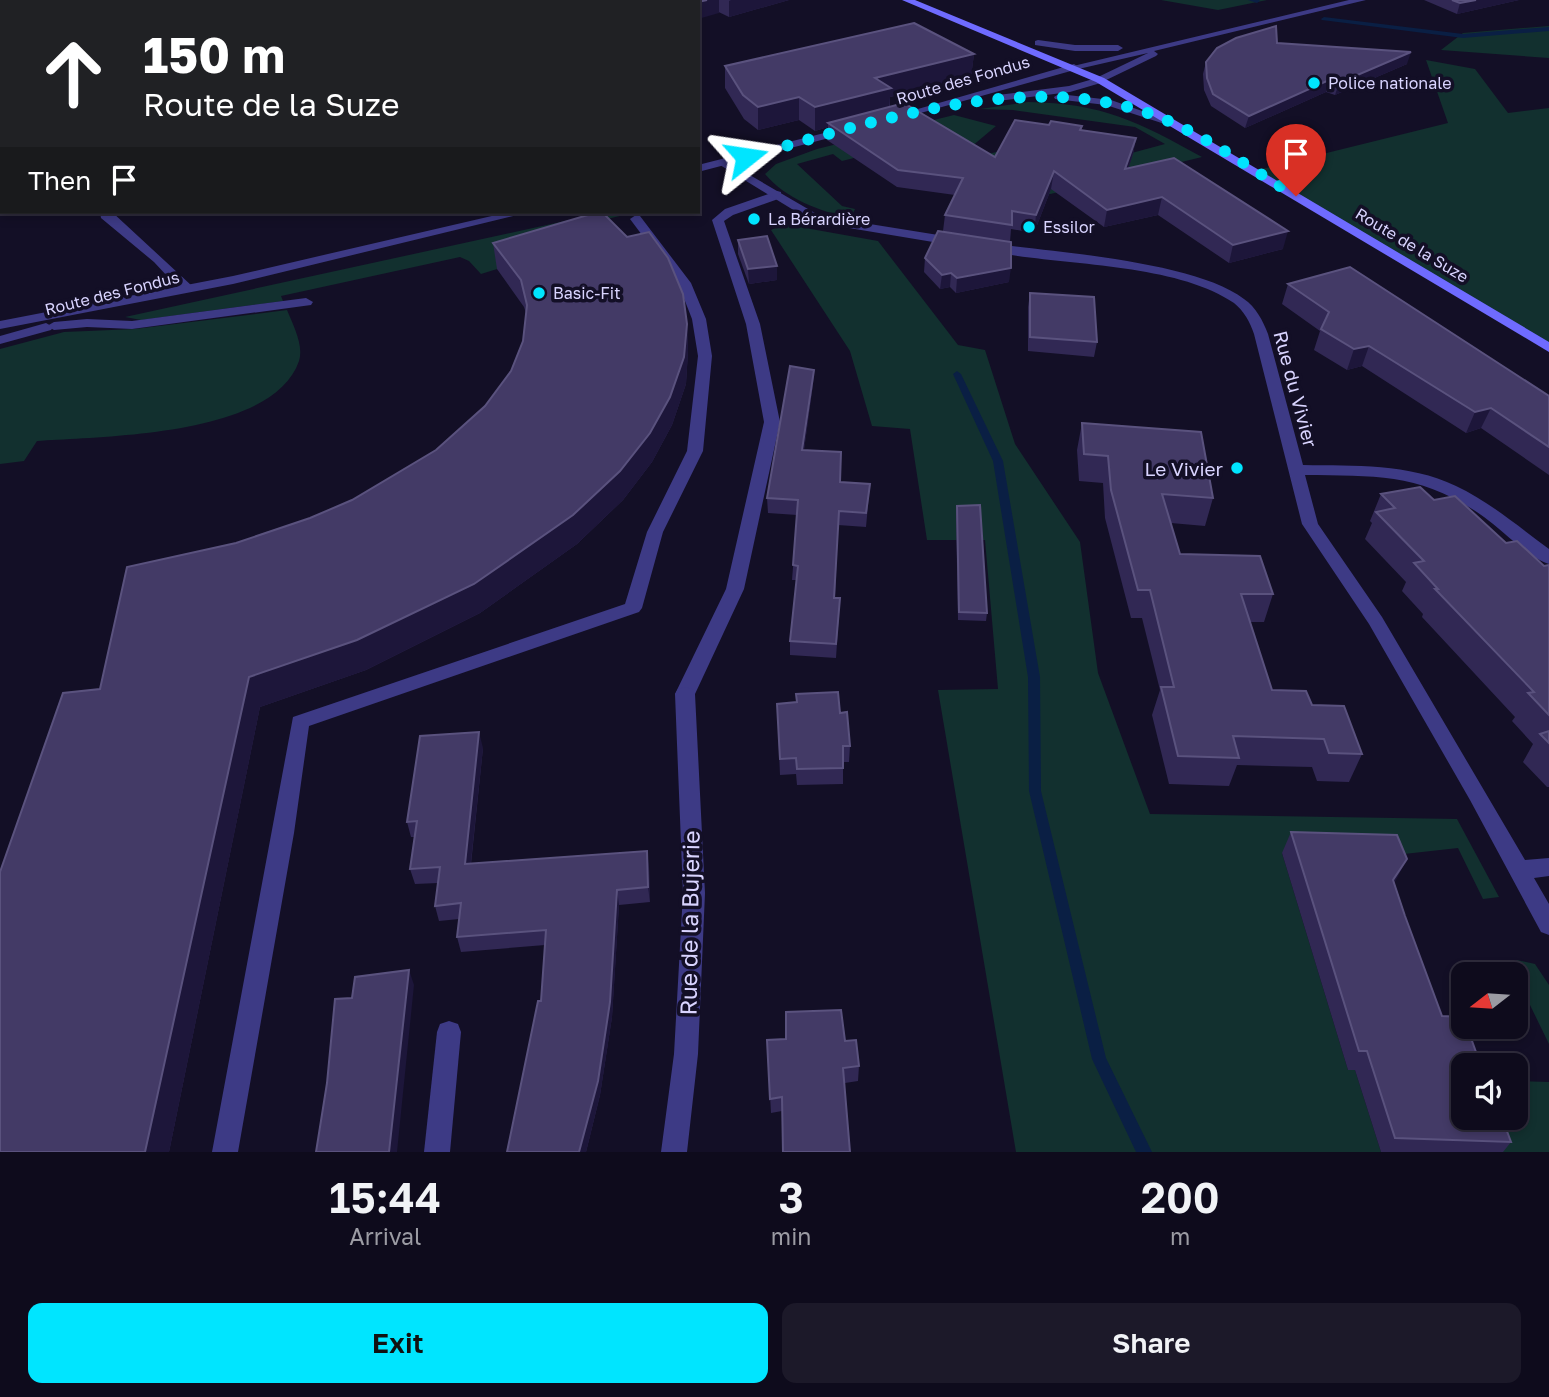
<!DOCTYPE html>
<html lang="en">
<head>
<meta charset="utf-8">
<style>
	:root { --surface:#0e0b1c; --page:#1c1929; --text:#f1f3f6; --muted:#9b9ba3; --line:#2e2b3b; --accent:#00e5ff }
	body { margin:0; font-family:"Golos Text",sans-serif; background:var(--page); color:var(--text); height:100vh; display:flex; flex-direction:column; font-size:26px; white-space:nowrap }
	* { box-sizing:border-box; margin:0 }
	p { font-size:23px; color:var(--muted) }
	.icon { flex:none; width:38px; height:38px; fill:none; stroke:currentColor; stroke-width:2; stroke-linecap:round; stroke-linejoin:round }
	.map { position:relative; height:1152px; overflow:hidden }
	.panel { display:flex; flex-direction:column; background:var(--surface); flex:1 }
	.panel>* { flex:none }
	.guide { position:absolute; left:0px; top:0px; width:700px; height:214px; box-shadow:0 4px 10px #0003,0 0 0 2px var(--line); background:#202124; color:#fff; overflow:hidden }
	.needle { width:46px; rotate:253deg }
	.fabs { position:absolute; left:1451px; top:962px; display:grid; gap:14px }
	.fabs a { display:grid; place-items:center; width:77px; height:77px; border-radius:14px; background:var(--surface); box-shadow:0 4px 10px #0003,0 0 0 2px var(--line); font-size:35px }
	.pin { position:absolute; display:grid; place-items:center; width:60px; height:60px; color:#fff; margin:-72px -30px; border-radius:50% 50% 50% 0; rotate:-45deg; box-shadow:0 0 7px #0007 }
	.pin .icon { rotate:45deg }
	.me { position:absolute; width:77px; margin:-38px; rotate:75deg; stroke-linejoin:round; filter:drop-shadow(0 0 5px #0008) }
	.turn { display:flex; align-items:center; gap:24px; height:147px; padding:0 28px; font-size:32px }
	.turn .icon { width:91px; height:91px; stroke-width:2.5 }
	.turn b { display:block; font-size:49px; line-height:60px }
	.then { display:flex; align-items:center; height:66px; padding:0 28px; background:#0003; gap:14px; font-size:26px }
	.eta { display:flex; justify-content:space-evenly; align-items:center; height:119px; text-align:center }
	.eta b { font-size:42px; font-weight:600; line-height:49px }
	.primary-button { display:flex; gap:14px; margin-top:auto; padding:14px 28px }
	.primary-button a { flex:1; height:80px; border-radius:14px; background:var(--accent); color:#111; font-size:28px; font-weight:600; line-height:80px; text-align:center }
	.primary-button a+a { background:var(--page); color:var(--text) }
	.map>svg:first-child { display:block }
	.green { fill:#12302f }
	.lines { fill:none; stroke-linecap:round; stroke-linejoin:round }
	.stream { fill:#0a1f44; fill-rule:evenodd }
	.service { fill:#3d3a85; fill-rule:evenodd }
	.minor { fill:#3d3a85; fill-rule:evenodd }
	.tertiary { fill:#3d3a85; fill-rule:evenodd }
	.secondary { fill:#6f6bff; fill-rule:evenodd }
	.wall { fill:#312854 }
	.shaded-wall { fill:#1d163a }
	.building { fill:#433a66; stroke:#5a527e; stroke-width:2 }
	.route { stroke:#00e5ff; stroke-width:12; stroke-dasharray:0 21.6 }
	.poi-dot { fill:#00e5ff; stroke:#130f26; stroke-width:2.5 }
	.labels { text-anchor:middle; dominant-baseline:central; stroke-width:7; stroke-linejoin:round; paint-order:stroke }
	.far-street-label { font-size:16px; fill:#d9d4ff; stroke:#130f26 }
	.far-poi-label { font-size:16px; fill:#d9d4ff; stroke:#130f26; text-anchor:start }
	.street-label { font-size:19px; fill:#d9d4ff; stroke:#130f26 }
	.poi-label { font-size:19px; fill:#d9d4ff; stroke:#130f26; text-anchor:end }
	.near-street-label { font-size:23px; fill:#d9d4ff; stroke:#130f26 }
</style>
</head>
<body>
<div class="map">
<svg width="1549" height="1152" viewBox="0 0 1549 1152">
	<rect width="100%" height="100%" fill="#130f26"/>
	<g class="green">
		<path d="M1161 0H1267L1218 10Z"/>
		<path d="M1549 26V58L1441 50 1463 33Z"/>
		<path d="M1426 60 1475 69 1508 113 1549 108V348L1254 171 1448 123Z"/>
		<path d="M1028 102C1102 103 1139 122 1202 157L1034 198 933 138 842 161 833 154 797 164 842 206 855 209 851 218C819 211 786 199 765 174L776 164 817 149 954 115 996 126 971 147 979 156 1005 150 1123 168 1129 166 1132 157 1128 154 1165 144 1135 127 1013 110 980 109Z"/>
		<path d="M606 212H636L566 229 582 243 481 274 469 261 460 257 281 296 283 301 141 320 125 317Z"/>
		<path d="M783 224 878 241 958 345 985 350 1015 444 1080 542 1098 673 1150 814 1457 819 1499 897 1483 899 1458 848 1386 856 1282 853 1348 1070H1355L1381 1152H1016L938 690 998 689 985 540H927L910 429 872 426 850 351 771 230Z"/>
		<path d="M287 310C293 325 304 345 299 361 273 437 102 436 37 441L24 461 0 464V349L64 332 135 329Z"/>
		<path d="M1517 960 1535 964 1549 985V1044L1511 966Z"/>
		<path d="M1516 1081 1549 1082V1152H1492L1480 1118H1516Z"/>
	</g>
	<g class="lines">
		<g class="stream">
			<path d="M1248 0H1259L1260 1 1257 3Z"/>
			<path d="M1324 17 1463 34 1549 27V31L1463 38 1322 20 1321 19Z"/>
			<path d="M957 371 961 374 1003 461 1040 677 1041 791 1106 1058 1152 1152H1136L1092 1059 1029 791 1028 677 993 461 953 374Z"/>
		</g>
		<g class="service">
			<path d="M2 0H12L13 2H4Z"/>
			<path d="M106 0H122L105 2Z"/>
			<rect x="0" y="22" width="2" height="6"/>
			<path d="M777 191 781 192V198L733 215 724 221 760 324 780 422 744 589 695 694 692 699H678L675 694 726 589 764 422 746 324 712 220 725 209Z"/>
			<path d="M636 215 640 216 691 283 706 319 712 356 703 451 663 532 642 608 639 612 309 726 294 833 238 1152H212L293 717 625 604 647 532 687 451 698 356 692 319 678 283 630 219Z"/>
			<path d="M306 298 313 302 311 305 132 329 87 327 54 330 47 326 54 322 87 319 132 321Z"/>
		</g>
		<g class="minor">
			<path d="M1349 0H1366L1154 51 1158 54 1156 56 1100 83 1096 82V78L1148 53 1074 70 1069 67Z"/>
			<path d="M1038 40 1075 45H1118L1123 48 1118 51H1075L1035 45V41Z"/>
			<path d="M724 160 820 216 957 238 963 242 957 246 813 222 720 165 718 163Z"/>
			<path d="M100 212H112L192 286V292H182L154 262 101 218Z"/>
			<path d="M988 243C1052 252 1195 261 1244 299 1256 307 1263 321 1268 334L1303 465C1355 466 1408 463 1456 486 1490 502 1519 527 1549 549V564C1529 558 1502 530 1484 517 1422 473 1378 476 1305 475L1318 524 1382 617 1525 860 1549 858V876L1534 878 1549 904V935L1541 932 1470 800 1369 624 1302 524 1254 334C1250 322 1244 311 1234 303 1173 261 1055 266 984 250V244Z"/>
			<path d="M685 687 692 689 695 694 705 893 698 1054 687 1152H661L674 1054 683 893 675 694 678 689Z"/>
			<path d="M449 1021 458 1024 461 1032 450 1152H424L437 1032 440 1024Z"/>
		</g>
		<g class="tertiary">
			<path d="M1074 64 1079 67 1078 69 899 119 890 117Z"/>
			<path d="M1100 77 1104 78V82L1070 92 998 101 993 98 998 95 1069 86Z"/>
			<path d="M1059 94 1111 100 1179 124 1174 127 1106 105 1055 99 1054 97Z"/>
			<path d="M848 127 852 128V132L698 172V165Z"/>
			<path d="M509 212H530L233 284 0 329V321L233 276Z"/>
			<path d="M46 323 53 327 51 330 0 344V336Z"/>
		</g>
		<path class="secondary" d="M902 0H915L1104 78 1549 342V352L1096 82Z"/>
	</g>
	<g class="wall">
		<path d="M276 0H789L729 17 698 2H279Z"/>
		<path d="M1424 0H1519L1457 14Z"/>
		<path d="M1277 43 1407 64 1335 95 1326 92 1245 128 1211 106 1204 90 1203 74 1206 62Z"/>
		<path d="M974 54 971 77 890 97V107L995 157 1049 125 1082 126 1081 130 1136 138 1133 154 1128 169 1283 249 1229 263 1158 215 1104 227 1051 189 1034 233 1011 229 1010 242 1009 282 956 293 950 287 940 289 924 272 925 258 943 231 945 215 955 195 897 187 827 140 828 127 815 131 799 120 758 130 744 119 725 88V66Z"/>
		<path d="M738 240 777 266V280L749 284 738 254Z"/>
		<path d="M493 243 687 324 688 351 686 384 672 425 652 462 623 500 577 544 480 613 366 670 260 707 169 1152H0L100 689 236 543 310 518 352 500 436 450 485 406 511 371 523 341 526 313 524 307 497 269Z"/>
		<path d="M1288 284 1549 396V475L1481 428 1466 433 1362 366 1347 370 1314 350 1320 331 1282 304Z"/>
		<path d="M1030 293 1097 342 1094 357 1028 351V307Z"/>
		<path d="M814 370 813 384 804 450 840 482 870 484 866 527 838 525 835 598H840L836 658 790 655V641L797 580H792L797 515 768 513 767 498Z"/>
		<path d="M1082 423 1213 498 1205 526 1171 523 1180 554 1273 594 1264 622H1250L1272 690 1312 705 1362 754 1349 782 1317 781 1312 767 1237 765 1229 786 1169 784 1152 715 1160 690 1142 618H1131L1105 518 1103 483 1079 481 1077 450Z"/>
		<path d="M1381 494 1434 500 1544 566 1549 565V787H1547L1523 762 1533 744 1512 721 1515 717 1422 617 1423 614 1402 591 1406 582 1365 539 1372 523 1370 521Z"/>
		<path d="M957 506 987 613 986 621 958 620 956 514Z"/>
		<path d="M796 694 840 713 850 746 849 762H843V784L797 785 796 774 780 775 777 704 796 702Z"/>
		<path d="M483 748 471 864 649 866 650 902 619 905 612 1017 600 1095 586 1152H507L541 1001 545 945 461 952 457 937 459 919 439 921 435 906 438 883 415 884 410 869 415 837H411L407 822Z"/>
		<path d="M1291 832 1394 883 1405 916 1442 1016 1511 1142 1503 1152H1381L1355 1070H1348L1282 853Z"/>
		<path d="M786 1039 845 1041 859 1066 858 1081 845 1083 782 1111 771 1113 767 1040Z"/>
	</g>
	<g class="shaded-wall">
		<path d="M707 0H719V13L698 19V2Z"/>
		<path d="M731 0H789L729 17V1Z"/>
		<path d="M1476 0H1519L1457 14 1460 3Z"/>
		<path d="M1411 52 1407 64 1335 95 1339 83Z"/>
		<path d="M974 54 971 77 890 97 889 111 828 123V127L815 131V107L875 78Z"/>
		<path d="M1329 80 1326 92 1245 128 1249 116Z"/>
		<path d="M799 97V120L758 130V107Z"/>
		<path d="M1136 138 1133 154 1122 186 1125 169Z"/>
		<path d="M1054 171 1051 189 1034 233 1036 215Z"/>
		<path d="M1162 197 1158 215 1104 227 1107 210Z"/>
		<path d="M1288 231 1283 249 1229 263 1233 245Z"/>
		<path d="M777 266V280L749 284 748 269Z"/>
		<path d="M1011 268 1009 282 956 293 957 278Z"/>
		<path d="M951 273 950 287 940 289 942 275Z"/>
		<path d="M687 324 688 351 686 384 672 425 652 462 623 500 577 544 480 613 366 670 260 707 169 1152H145L249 677Z"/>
		<path d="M1369 346 1362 366 1347 370 1354 349Z"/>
		<path d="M814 370 813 384 802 464V450Z"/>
		<path d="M1491 408 1481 428 1466 433 1475 412Z"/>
		<path d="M479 732 483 748 469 880 465 864Z"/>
		<path d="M647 851 649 866 650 902 648 887Z"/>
		<path d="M1407 859 1396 880 1382 901 1393 880Z"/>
		<path d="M617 890 619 905 612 1017 600 1095 586 1152H579Z"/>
		<path d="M409 970 414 985 397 1152H389Z"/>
	</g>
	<g class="building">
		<path d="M291 0H707L698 2H283Z"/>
		<path d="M1452 0H1476L1460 3Z"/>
		<path d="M914 23 974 54 875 78 891 88 815 107 799 97 758 107 743 95 725 66Z"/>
		<path d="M1276 26 1277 43 1411 52 1339 83 1329 80 1249 116 1213 94 1207 78 1206 62 1217 48 1236 38Z"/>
		<path d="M904 103 995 157 1015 120 1049 125 1051 121 1063 123 1082 126 1080 130 1136 138 1125 169 1174 158 1288 231 1233 245 1162 197 1107 210 1054 171 1036 215 1012 211V225L945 215 963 178 898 170 828 123Z"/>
		<path d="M598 212H602L627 237 649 232 668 258 683 294 687 324 684 357 670 397 650 433 620 471 573 515 474 584 357 640 249 677 145 1152H0V872L63 693 100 689 127 567 236 543 310 518 352 500 436 450 485 406 511 371 523 341 527 305 521 280 493 243Z"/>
		<path d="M938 231 1011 242V268L957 278 951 273 942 275 925 258Z"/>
		<path d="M767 236 777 266 748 269 738 240Z"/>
		<path d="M1350 267 1549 396V447L1491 408 1475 412 1369 346 1354 349 1321 329 1329 312 1288 284Z"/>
		<path d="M1030 293 1094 297 1097 342 1030 337Z"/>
		<path d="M790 366 814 370 802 450 841 452 840 482 870 484 866 513 839 511 834 598H840L836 644 790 641 798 566 793 565 798 500 767 498Z"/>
		<path d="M1082 423 1201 432 1213 498 1162 494 1180 554 1260 556 1273 594H1241L1272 690 1306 691 1312 705 1344 706 1362 754 1329 753 1324 739 1233 736 1239 758 1178 756 1161 687H1174L1150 590H1138L1111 490 1108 456 1084 454Z"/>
		<path d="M1420 487 1434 500 1455 496 1506 543 1517 541 1544 566 1549 565V715L1528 693 1534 692 1435 589H1438L1414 563 1424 561 1376 512 1395 508 1381 494Z"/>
		<path d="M980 505 987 613 959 612 957 506Z"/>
		<path d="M838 692 840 713 847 712 850 746H843V768L797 769 796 758 780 759 777 704 797 702 796 694Z"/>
		<path d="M1549 731V743L1540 734Z"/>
		<path d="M479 732 465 864 647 851 648 887 617 890 610 1002 598 1081 579 1152H507L538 1001H541L546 930 457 937 461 903 435 906 440 867 410 869 417 821 407 822 420 736Z"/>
		<path d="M1291 832 1397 835 1407 859 1393 880 1405 916 1442 1016 1463 1017V1027H1467L1481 1066H1463V1118H1502L1511 1142 1395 1138 1367 1051H1359Z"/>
		<path d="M409 970 389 1152H316L327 1083 335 999 352 998 355 977Z"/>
		<path d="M841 1010 845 1041 856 1040 859 1066 843 1068 850 1152H783L782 1097 770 1099 767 1040 786 1039V1012Z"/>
	</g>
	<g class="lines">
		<path class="route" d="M746 157C879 121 1045 61 1177 125 1218 144 1257 173 1296 196"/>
	</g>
	<g class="poi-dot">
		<circle cx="1314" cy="83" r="7"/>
		<circle cx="754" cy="219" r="7"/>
		<circle cx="1029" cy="227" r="7"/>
		<circle cx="539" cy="293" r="7"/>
		<circle cx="1237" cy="468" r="7"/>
	</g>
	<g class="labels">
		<g class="far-street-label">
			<text transform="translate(963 80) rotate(-16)">Route des Fondus</text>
			<text transform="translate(1412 245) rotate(31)">Route de la Suze</text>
			<text transform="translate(112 293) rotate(-14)">Route des Fondus</text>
		</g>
		<g class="far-poi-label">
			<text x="1328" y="83">Police nationale</text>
			<text x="768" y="219">La Bérardière</text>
			<text x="1043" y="227">Essilor</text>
			<text x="553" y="293">Basic-Fit</text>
		</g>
		<g class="street-label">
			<text transform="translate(1296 389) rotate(75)">Rue du Vivier</text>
		</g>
		<g class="poi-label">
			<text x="1223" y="468">Le Vivier</text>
		</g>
		<g class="near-street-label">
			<text transform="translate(689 923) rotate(-89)">Rue de la Bujerie</text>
		</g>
	</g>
</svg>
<div class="fabs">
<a><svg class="needle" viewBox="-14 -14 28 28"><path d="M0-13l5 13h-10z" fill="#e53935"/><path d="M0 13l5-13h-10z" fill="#9b9ba3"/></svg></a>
<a><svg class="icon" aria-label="sound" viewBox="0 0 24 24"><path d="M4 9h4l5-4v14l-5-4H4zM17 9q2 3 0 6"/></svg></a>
</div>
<div class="pin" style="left:1296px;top:196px;background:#d93025"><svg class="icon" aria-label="arrive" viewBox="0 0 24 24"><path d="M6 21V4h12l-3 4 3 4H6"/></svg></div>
<svg class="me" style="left:746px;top:157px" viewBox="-20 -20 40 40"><path d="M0-17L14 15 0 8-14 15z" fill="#00e5ff" stroke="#fff" stroke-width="4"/></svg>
<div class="guide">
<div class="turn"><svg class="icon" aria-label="ahead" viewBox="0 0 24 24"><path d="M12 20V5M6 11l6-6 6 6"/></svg><div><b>150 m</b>Route de la Suze</div></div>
<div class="then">Then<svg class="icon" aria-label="arrive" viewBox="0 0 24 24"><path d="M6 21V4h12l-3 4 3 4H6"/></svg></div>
</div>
</div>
<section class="panel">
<div class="eta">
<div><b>15:44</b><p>Arrival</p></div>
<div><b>3</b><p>min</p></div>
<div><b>200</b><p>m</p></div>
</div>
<div class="primary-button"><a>Exit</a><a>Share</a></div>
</section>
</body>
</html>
